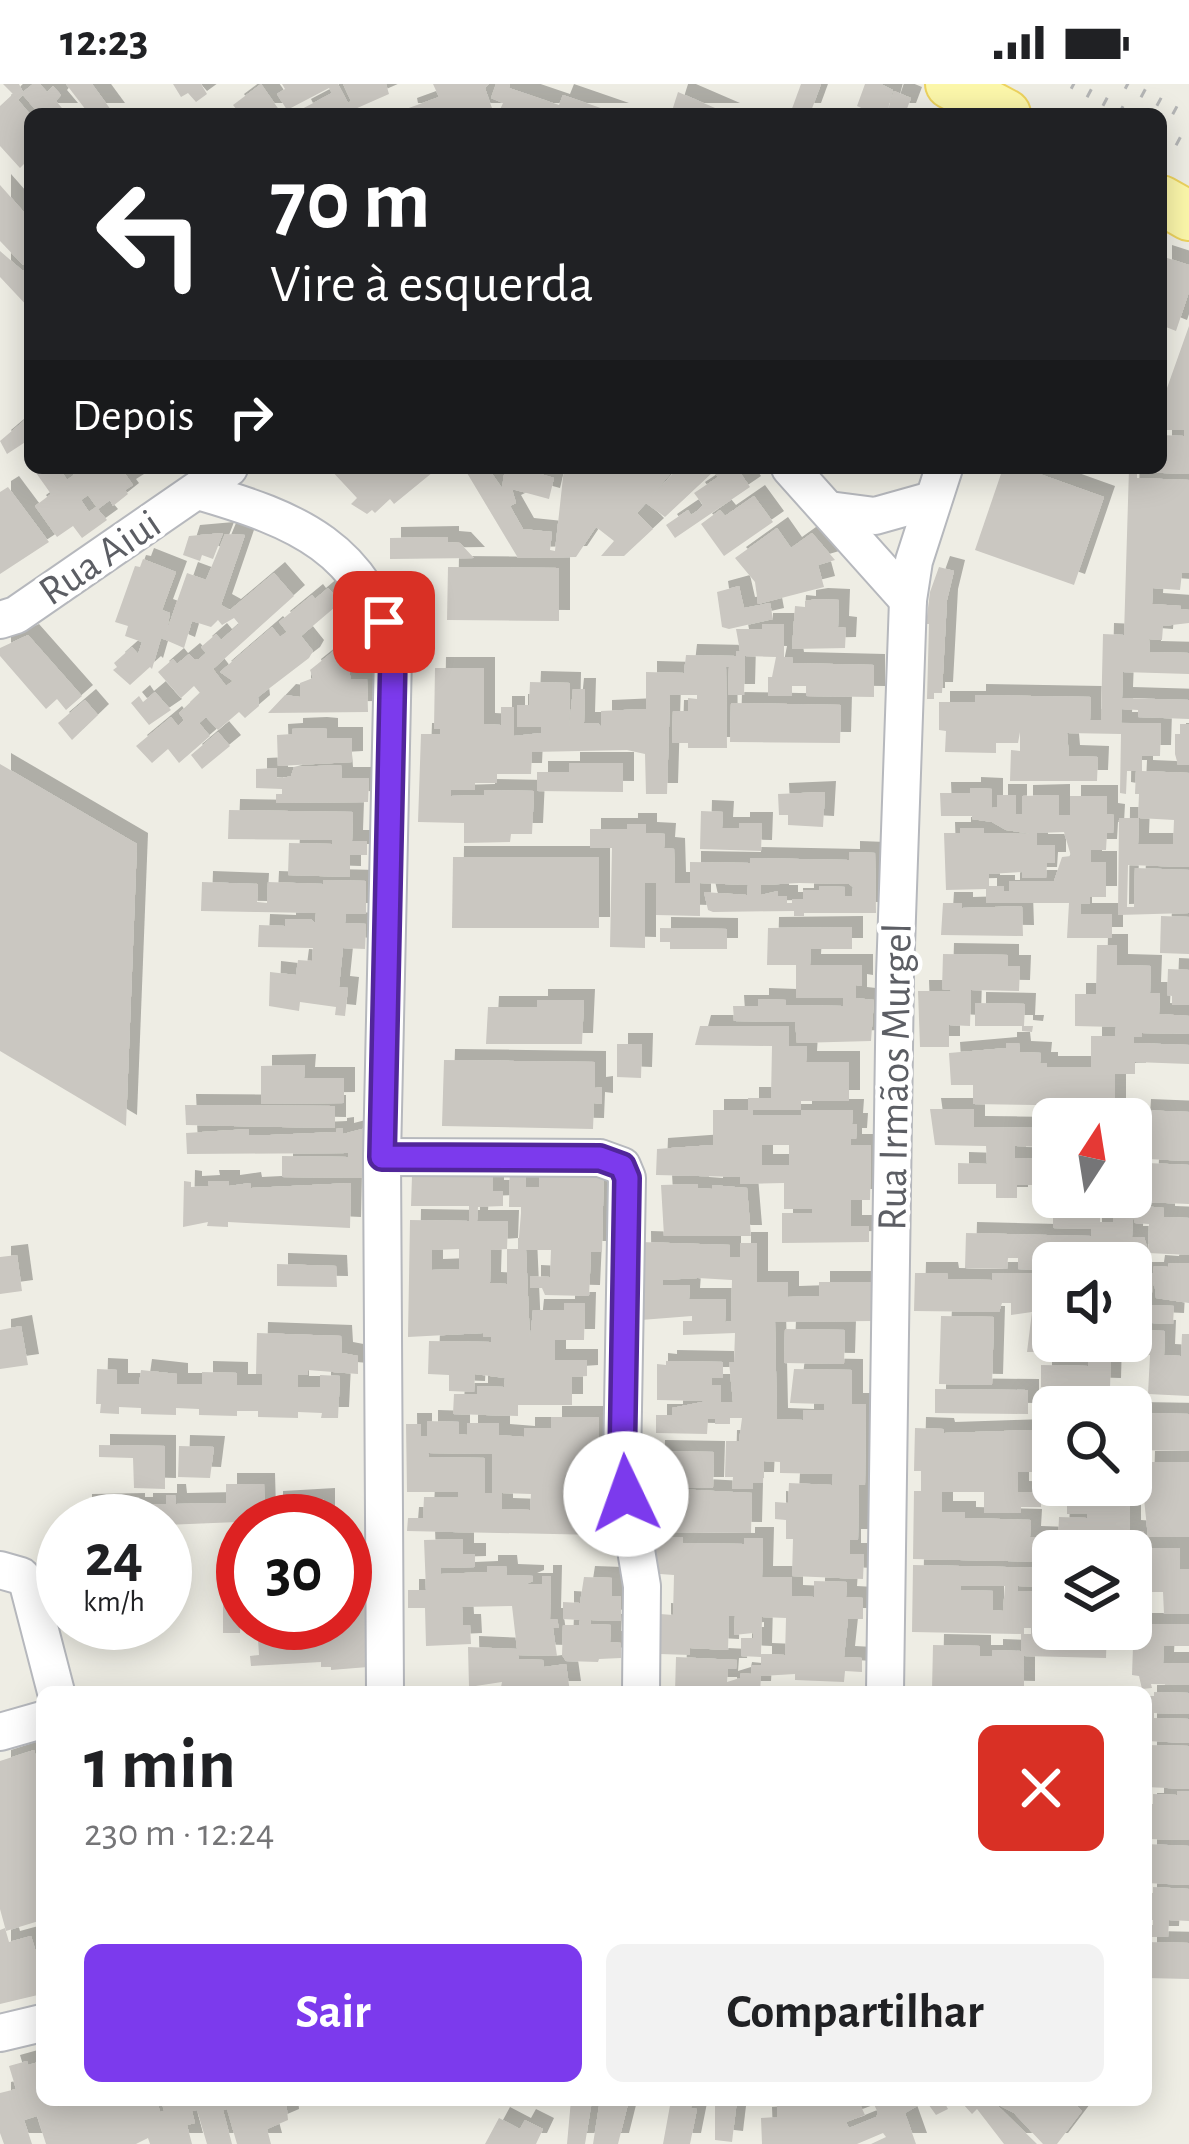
<!DOCTYPE html>
<html lang="pt">
<head>
<meta charset="utf-8">
<style>
	:root { --surface:#fff; --page:#f2f2f2; --text:#202124; --muted:#757577; --accent:#7c3aed }
	body { margin:0; font-family:"Alegreya Sans",sans-serif; background:var(--page); color:var(--text); height:100vh; display:flex; flex-direction:column; font-size:45px; white-space:nowrap }
	* { box-sizing:border-box; margin:0 }
	p { font-size:39px; color:var(--muted) }
	.icon { flex:none; width:66px; height:66px; fill:none; stroke:currentColor; stroke-width:2; stroke-linecap:round; stroke-linejoin:round }
	.map { position:relative; flex:1; overflow:hidden }
	.drawer { position:absolute; left:36px; top:1602px; width:1116px; height:420px; display:flex; flex-direction:column; background:var(--surface); border-radius:18px; box-shadow:0 6px 30px #0003 }
	.drawer>* { flex:none }
	.banner { position:absolute; left:24px; top:24px; width:1143px; height:366px; border-radius:18px; box-shadow:0 6px 30px #0003; background:#202124; color:#fff; overflow:hidden }
	.needle { width:78px; rotate:12deg }
	.controls { position:absolute; left:1032px; top:1014px; display:grid; gap:24px }
	.controls a { display:grid; place-items:center; width:120px; height:120px; border-radius:18px; background:var(--surface); box-shadow:0 6px 30px #0003; font-size:60px }
	.speed { position:absolute; left:36px; top:1410px; display:flex; gap:24px; font-size:60px; font-weight:700; text-align:center }
	.speed>* { display:grid; place-content:center; width:156px; height:156px; border-radius:50%; background:var(--surface); box-shadow:0 6px 30px #0003; line-height:1 }
	.speed small { font-size:30px; font-weight:400 }
	.speed .limit { border:18px solid #d22; background:#fff; color:#111 }
	.pin { position:absolute; display:grid; place-items:center; width:102px; height:102px; color:#fff; margin:-51px; border-radius:24px; box-shadow:0 6px 18px #0006 }
	.me { position:absolute; width:132px; margin:-66px; rotate:357deg; stroke-linejoin:round; filter:drop-shadow(0 0 9px #0008) }
	.turn { display:flex; align-items:center; gap:42px; height:252px; padding:0 48px; font-size:54px }
	.turn .icon { width:156px; height:156px; stroke-width:2.5 }
	.turn b { display:block; font-size:84px; line-height:102px }
	.then { display:flex; align-items:center; height:114px; padding:0 48px; background:#0003; gap:24px; font-size:45px }
	.round { display:grid; place-items:center; flex:none; width:126px; height:126px; border-radius:18px; background:var(--page) }
	.head { display:flex; align-items:center; justify-content:space-between; height:204px; padding:0 48px }
	h1 { font-size:72px; font-weight:700; line-height:90px }
	.action { display:flex; gap:24px; margin-top:auto; padding:24px 48px }
	.action a { flex:1; height:138px; border-radius:18px; background:var(--accent); color:#fff; font-size:48px; font-weight:700; line-height:138px; text-align:center }
	.action a+a { background:var(--page); color:var(--text) }
	.status { display:flex; justify-content:space-between; align-items:center; height:84px; padding:0 60px; background:var(--surface); direction:ltr }
	.status svg { height:33px; fill:currentColor }
	.map>svg:first-child { display:block }
	.building { fill:#cac7c1; fill-rule:evenodd; filter:url(#shadow) }
	.lines { fill:none; stroke-linecap:round; stroke-linejoin:round }
	.minor-casing { stroke:#b6b8bd; stroke-width:40 }
	.major-casing { stroke:#edd35e; stroke-width:52 }
	.minor { stroke:#fff; stroke-width:36 }
	.major { stroke:#fcf7aa; stroke-width:48 }
	.rail { stroke:#b4b5b5; stroke-width:9; stroke-dasharray:3 15; stroke-linecap:butt }
	.route-casing { stroke:#51269a; stroke-width:30 }
	.route { stroke:#7c3aed; stroke-width:21 }
	.labels { text-anchor:middle; dominant-baseline:central; stroke-width:9; stroke-linejoin:round; paint-order:stroke }
	.street-label { font-size:42px; fill:#5c5e64; stroke:#fff }
</style>
</head>
<body>
<div class="status"><b>12:23</b><svg viewBox="0 0 49 12"><path d="M0 12V9h3v3zM5 12V6h3v6zM10 12V3h3v9zM15 12V0h3v12zM26 1h20v11H26zM47 4h2v5h-2z"/></svg></div>
<div class="map">
<svg width="1189" height="2060" viewBox="0 0 1189 2060">
	<defs>
		<filter id="shadow"><feDropShadow dx="11" dy="-11" stdDeviation="0" flood-color="#0004"/></filter>
	</defs>
	<rect width="100%" height="100%" fill="#eeede4"/>
	<g class="building">
		<path d="M3 0H19L23 8 33 0H40L47 8 53 2 61 11 56 17 67 30H39L23 11 18 16 30 30V79L28 76 20 84 0 62V22L13 10Z"/>
		<path d="M66 0H92L114 30H89Z"/>
		<path d="M173 0H201L207 10 196 18 188 9 181 13Z"/>
		<path d="M261 0 282 30H240L233 21Z"/>
		<path d="M282 0H338L348 19 351 17 343 0H386L389 10 355 25 357 30H302L300 26 332 9 329 4 287 26 277 10 285 5Z"/>
		<path d="M433 0H489L485 4 494 30H407L406 25 439 13Z"/>
		<path d="M496 0H510L509 4 559 21 563 11 618 30H498L503 19 491 14Z"/>
		<path d="M801 0H821L810 30H790Z"/>
		<path d="M865 0H881L893 6 888 25 894 7 911 14 905 30H874L857 22Z"/>
		<path d="M678 8 729 30H671Z"/>
		<path d="M0 101 30 135V175L23 181 0 157Z"/>
		<path d="M0 167 23 187 30 181V225L0 193Z"/>
		<path d="M1161 172 1189 181V208L1176 247 1161 241Z"/>
		<path d="M1189 242V390L1137 388V394L1189 396V489H1182L1180 506 1153 504 1152 520 1181 522V525L1189 526V539L1163 542 1162 556 1149 555 1150 568 1189 569V590L1123 588 1122 614 1189 616V635L1138 633V626L1122 625 1121 639H1161L1160 672H1142V687L1189 689V783L1128 781 1127 823H1134L1135 784 1189 786V829L1118 831 1119 734H1138L1139 710H1135L1136 687H1127L1126 710 1120 709 1121 650 1067 649 1069 672 1098 673 1097 697H1010L1011 666 1020 667V648L1018 659H996V669L945 668 946 647 939 646V618H975V611L1091 613 1090 636H1101L1103 550 1124 551 1129 384H1161V351L1184 352V346H1161V321ZM1139 734 1174 736 1173 760H1138Z"/>
		<path d="M26 335 30 339V355L7 370 0 357Z"/>
		<path d="M37 384H67L62 388 67 396 74 391 69 384H121L133 401 125 406 128 410 113 422 110 416 98 425 88 411 81 416 89 428 96 423 107 436 82 454 73 442 57 453 35 422 51 410 34 386Z"/>
		<path d="M329 384H387L391 389 392 384H438L394 420 390 415 375 429 372 426 367 430 351 420 357 414Z"/>
		<path d="M464 384H488L502 404 505 384H532L531 387 554 394 549 415 512 405 516 419 510 422 523 445 552 448 550 466 555 467 564 384H675L651 413 678 384H737L750 403 675 454 666 441 688 426 691 431 697 427 703 421 694 409 718 393 713 388 665 433 646 419 637 429 653 445 624 472H601L614 457 596 443 576 473 518 474Z"/>
		<path d="M1003 384H1023L1104 413 1074 501 975 466Z"/>
		<path d="M8 403 49 458 0 490V408Z"/>
		<path d="M754 412 773 438 724 472 701 440 720 426 725 432Z"/>
		<path d="M777 444 791 464 812 449 835 476 818 481 824 503 758 520 755 498 735 474Z"/>
		<path d="M223 449 213 475 202 471 200 477 183 471 189 452Z"/>
		<path d="M225 450 245 451 221 521 230 526 274 489 294 512 213 585 226 602 233 597 220 588 272 543 280 553 287 548 279 538 312 511 315 515 328 504 341 518 301 552 313 567 309 574 258 613 259 622 245 634 239 628 218 646 206 633 199 639 210 652 179 679 168 665 152 679 136 662 171 633 178 642 184 636 179 629 200 609 194 602 181 614 158 588 173 575 177 580 189 570 195 576 199 575 206 569 201 563 216 550 221 556 239 540 234 534 222 541 218 536 211 543 192 537 184 564 161 554 152 585 150 583 130 601 113 586 117 583 114 579 132 563 138 570 142 558 125 552 128 542 115 538 135 482 140 483 143 475 176 488 162 526 170 529 167 546 187 489 206 496Z"/>
		<path d="M448 453V458L460 459 474 474 390 475V454Z"/>
		<path d="M448 483 559 484V537L447 536Z"/>
		<path d="M939 483 954 487 947 516 942 609H934V615H927L929 540H926L930 508Z"/>
		<path d="M739 502 744 524 770 519 773 535 729 545 722 543 717 508Z"/>
		<path d="M817 515 839 516 838 543 846 544 845 564 792 565 795 522 805 523V517Z"/>
		<path d="M762 540H784V573H792L793 579 874 581V613L806 612V602H792V612H768V593H772L776 573 745 572 744 611H728L729 583H726L727 664H688V659H672L673 627H688V614L697 615V611H670L667 710H646L645 670 627 666 532 668 531 690H497V699H475V706H451V712L484 711V706L534 707 532 750H511L510 758 464 759V739L418 738 421 650H440V645H434L435 584H484V640L501 641V623H514V652L541 649V643H517V621H529L530 598 570 599 569 645 573 605H585L584 639H598L601 643V627L646 625V588L684 589 686 571 736 572V567H740L736 545H762Z"/>
		<path d="M28 551 82 612 66 626 57 615 46 625 0 572V564Z"/>
		<path d="M340 562H344L346 569 355 567 358 581 348 583 351 595H367L368 628 268 629 285 611 300 613V599L313 594 310 586Z"/>
		<path d="M155 608 171 626 149 641 131 619 139 612 143 618Z"/>
		<path d="M85 616 98 631 72 656 58 639Z"/>
		<path d="M731 619 841 621 840 659 730 658Z"/>
		<path d="M1180 640H1189V681H1178L1175 670V650H1180Z"/>
		<path d="M316 644 327 645V654H352V678L278 682 277 651 292 650V645Z"/>
		<path d="M218 648 230 662 202 685 191 671Z"/>
		<path d="M569 679H623V708L537 707V688H569Z"/>
		<path d="M0 680 137 760 126 1042 0 967Z"/>
		<path d="M341 681 342 694H369L368 718 276 719V710H282V705L256 704V685L277 684V694H283L291 692 294 683Z"/>
		<path d="M970 704 992 705V724L997 723V711H1016V730H1022V712L1059 711V731H1070V712H1107V730L1114 731 1113 749H1107L1106 766H1091V778H1106V813H1090V820H1081V830H1112V854H1067L1069 819H986V805L946 806 944 749H960V744H984V749L1032 750 1006 746 992 738 972 735V732H941L940 709H970ZM1064 748 1071 772 1062 773 1054 797H1009V807H1004V802H989V790L1022 788V794H1046L1047 779H1055V761H1037V749Z"/>
		<path d="M825 708 823 743 788 741V731H779L778 710Z"/>
		<path d="M229 726 353 728 352 757H367V771H350V793L288 791 289 759 332 760V756L228 755Z"/>
		<path d="M701 727 723 728 722 744H739V739H762L761 767 700 765Z"/>
		<path d="M627 740H646V749L665 750 664 764 674 765 675 799H690V778L750 779V774L849 776V768L875 769 876 829H804V832H794V827L713 828 708 826 704 808 747 811 748 801 700 799V832L656 831V799H645V864L610 863 612 764H590V745H627ZM799 799 849 800 853 803 852 812H845V803L819 802V806H803V815H792V819H787V812H778V807L761 811V801Z"/>
		<path d="M453 773H599V844H452Z"/>
		<path d="M323 796 366 797V830H346L345 839 366 840 365 865 343 864 339 903 348 904 345 932 335 931 336 923 300 918 299 927 269 922 270 888 296 891 298 876 312 877 313 864 258 863 259 841 285 842V835H311L315 839 316 829 201 827 202 798 258 800 257 818 267 819 268 798 323 800Z"/>
		<path d="M943 819H962V824L1022 822 1023 852 941 851Z"/>
		<path d="M1161 832 1189 833V870L1160 869Z"/>
		<path d="M852 843V865H811L810 881H862V902L856 901V914L874 916 871 957 797 959 795 938 734 937 733 922H758V915L786 916V921L843 922V914H796V881H767L768 844Z"/>
		<path d="M660 844 727 845V865H670V858H660Z"/>
		<path d="M1097 861H1117V881L1151 882 1150 909H1160L1159 930 1189 932V950L1142 949V953H1134V959L1189 961V980L1135 978V990H1115V1031H1097V1022L973 1020V1001H951L949 969 1006 964V959H1019L1020 968 1041 969 1040 979H1047V983H1091V952H1115L1116 943 1075 942V910H1096Z"/>
		<path d="M943 870 1008 871V882H1020L1019 907 971 906 970 942 949 941V963H920L918 907H957L942 905Z"/>
		<path d="M1168 885 1189 886V921H1172V912L1167 911Z"/>
		<path d="M537 916H584L582 960H486L488 923H537Z"/>
		<path d="M975 919 1025 920 1024 942H1033L1032 948 1022 947V942H975Z"/>
		<path d="M700 942H789V962H807L806 978H849V1017H801V1026H753V1031H801V1026H853L852 1040H857L856 1055H851V1061H871L870 1116H851V1142H869V1158L782 1159V1129H812V1125H784V1099L740 1100V1093L656 1091 657 1065 713 1061V1026H748V1014H771L772 962 695 961ZM762 1061H789V1081H762Z"/>
		<path d="M617 960H642L641 994 617 993Z"/>
		<path d="M444 976 595 978V1004L602 1003V1020L594 1019 593 1045 442 1042Z"/>
		<path d="M305 981 304 994H344V1019L261 1020V982Z"/>
		<path d="M185 1021 335 1022V1044L186 1041Z"/>
		<path d="M930 1025H974V1043L1053 1044V1063L1015 1062V1074L1053 1075V1086H1046V1101H1017V1114H996V1100H958V1079L987 1080 986 1062 935 1061Z"/>
		<path d="M1140 1026 1189 1028V1077L1148 1075V1079L1189 1081V1120L1143 1118V1122L1164 1124V1133L1189 1134V1171L1148 1169 1149 1140 1135 1139 1133 1132 1132 1153H1144L1147 1163 1146 1171H1137L1136 1189H1153L1154 1182 1168 1183 1169 1179H1189V1219L1156 1214 1154 1196 1150 1221 1174 1222 1173 1240 1131 1238V1179H1094L1095 1167H1091L1090 1179H1056V1175L1046 1174 1045 1186 1018 1185V1174H1008L1007 1185 965 1184 966 1149 1091 1152V1145L1053 1144V1128H1038V1116H1089L1092 1132H1100V1138H1113L1114 1116H1130L1131 1108H1147L1148 1085H1131V1059H1138Z"/>
		<path d="M343 1044V1050L366 1044 365 1094 282 1093V1072L348 1073V1069L187 1070 186 1049 249 1045V1051H270L336 1048V1045Z"/>
		<path d="M510 1078 526 1079V1103H539L540 1078 604 1079 602 1168H591L589 1212 545 1211 542 1204H530V1192L550 1193 551 1166H526L530 1256 533 1226H564V1219H585L584 1256H555V1276H587V1292L572 1293V1321H518V1332L453 1330 454 1310H477V1302L504 1303 505 1294 475 1290 474 1308 449 1307V1291L428 1290 429 1257 491 1258V1253H483V1249L408 1253 410 1136 469 1137V1122H411L412 1092H429V1085L493 1086V1107H503V1122L478 1123 477 1137H508L507 1165 491 1166 490 1199 507 1200V1165H518L521 1129V1123H509ZM459 1165V1185L432 1186V1166Z"/>
		<path d="M184 1097 191 1098V1103L209 1102 208 1097H229V1102L250 1099 251 1104 351 1099 350 1144 228 1138V1143L207 1142 208 1138 183 1143Z"/>
		<path d="M698 1100V1104L712 1105V1101L747 1104 751 1152H664L661 1101Z"/>
		<path d="M640 1158 730 1161V1173H740V1159H757V1198H788V1213L819 1212V1198H871V1237L775 1238 777 1335 803 1336V1326H824V1320L790 1319 794 1285 852 1286V1320H866L865 1401H859L858 1456H850V1470H864L863 1495 792 1492 793 1455H786V1436L775 1435V1418L788 1419 789 1399 832 1401 833 1390 780 1389V1378L764 1377 763 1399H753V1405H732L733 1393H725L726 1357H739L742 1334H730V1340H715V1335H708L707 1350 656 1349V1331H672V1324L707 1317 657 1316V1280L666 1281V1277L723 1278V1294H712V1301H721V1318H733L729 1278H734L735 1249 683 1251V1237H692V1232L641 1236ZM698 1194 732 1196 731 1237 725 1238 726 1215H689L690 1201H663V1196Z"/>
		<path d="M17 1171 22 1207 0 1210V1173Z"/>
		<path d="M277 1180 336 1182 337 1203 277 1202Z"/>
		<path d="M915 1189H947L948 1195 992 1196V1189H1053L1055 1268H1027L1032 1228 1011 1231V1219H1002L999 1228 914 1227Z"/>
		<path d="M941 1232 994 1233 992 1301 939 1300Z"/>
		<path d="M21 1242 28 1281 0 1285V1246Z"/>
		<path d="M785 1245 845 1246 844 1280 784 1279Z"/>
		<path d="M1131 1246 1165 1247 1164 1271 1181 1272 1182 1250H1189V1312L1148 1310 1150 1271 1111 1269V1257H1131Z"/>
		<path d="M257 1249 341 1252 342 1269 358 1272V1290L308 1286V1291H298V1303H320V1291L340 1292 338 1334H321L322 1329 298 1328V1334L258 1333V1327H237V1332L199 1331V1325L176 1324V1331L141 1330V1324L119 1323V1330L100 1329 101 1320H96L97 1285 117 1286V1300H139L141 1286 177 1290V1300H202V1288L237 1289V1301H262V1290H256Z"/>
		<path d="M1089 1269H1111L1110 1305 1041 1303V1281L1088 1282Z"/>
		<path d="M935 1305 1028 1306V1330L935 1329Z"/>
		<path d="M1036 1321H1053L1049 1388H1053V1401H1047V1409H1041V1393L1048 1394V1388H1018V1408L1041 1409V1423H1021V1429H984V1408H942V1428H965V1434L1031 1436 1030 1453 1058 1454 1059 1433 1087 1434V1430H1067V1401H1130V1408L1143 1409 1144 1378H1189V1453H1148L1144 1415H1130V1447L1144 1448V1464H1180V1485H1189V1530H1164L1163 1508H1131V1467H1108V1455L1062 1454V1458H1086V1467H1053V1478L913 1475 914 1407H921V1387H914L915 1344 943 1345 944 1349 1036 1346Z"/>
		<path d="M1131 1329 1189 1330V1367L1135 1366Z"/>
		<path d="M551 1333H599V1451L407 1447 408 1434H423L424 1413H458V1408H407L406 1340H421V1352H427V1337L459 1338V1350L467 1351V1339H499V1351L524 1353V1344H551ZM428 1369 492 1370V1409H485V1374L429 1373ZM502 1409 531 1410 530 1426 502 1425Z"/>
		<path d="M99 1361 165 1362V1405L134 1404 133 1374 99 1373Z"/>
		<path d="M179 1362 214 1363 210 1394 178 1393Z"/>
		<path d="M654 1367 714 1368 713 1404H653Z"/>
		<path d="M226 1400H264L265 1437 165 1441V1437H89V1429L81 1430V1421L134 1420V1424H142V1420H166V1411H175L176 1420 226 1419Z"/>
		<path d="M640 1403 752 1409 751 1449 658 1448V1453H683V1459L744 1460V1454H763L762 1493H792V1512L814 1513V1497L847 1498 846 1513 863 1514V1535H848L844 1573 862 1574V1588L845 1587 844 1598 795 1596V1590L761 1592 760 1608H726V1604H715L714 1608H675L676 1573 737 1576 736 1585H728L727 1598 740 1594 741 1589 751 1590V1581H761V1573L741 1572V1554H753V1549L734 1551 735 1532H729L728 1566 690 1564V1571L660 1570V1530L673 1531 674 1491 660 1490 647 1453ZM762 1533 786 1534 785 1571 761 1570Z"/>
		<path d="M324 1415V1437H272V1418Z"/>
		<path d="M463 1455V1470H475V1483L441 1484V1490L487 1488V1482H506L507 1491 533 1492V1497L526 1500H542V1492H551L550 1535H557L559 1544H553L557 1572 518 1571 519 1575 543 1576 544 1583 566 1580 570 1608H500L502 1598 469 1603 468 1563 517 1565 512 1522 462 1523 463 1541H470L471 1560 426 1562 425 1524H408V1506H426L424 1456Z"/>
		<path d="M913 1481 1053 1484V1503L1018 1502V1507L1053 1508V1528L1032 1527V1533H1053V1545H1107L1106 1574 1024 1572V1608L932 1606 933 1561 980 1562V1572H992V1566L1021 1567V1550H1031V1544H1024V1550L912 1548ZM961 1502H1005L1003 1527 993 1526V1507L961 1506Z"/>
		<path d="M584 1493 612 1494V1512H621V1537L591 1536V1540L611 1541 610 1558 621 1559V1574L599 1575 598 1578 566 1577 562 1571 563 1541H579L580 1536 563 1535V1518L580 1519Z"/>
		<path d="M345 1509H365L368 1583 331 1586V1583H321V1578L251 1582 250 1572 259 1571 258 1555 290 1553 289 1539H345Z"/>
		<path d="M243 1510 240 1549H223V1511Z"/>
		<path d="M1141 1540H1189V1562H1164L1163 1579H1189V1601L1151 1600 1152 1604 1142 1605 1139 1592 1132 1591 1133 1562H1141Z"/>
		<path d="M1154 1608 1189 1609V1630L1154 1629V1634L1189 1635V1659L1146 1657V1612H1154Z"/>
		<path d="M1146 1661 1189 1662V1705L1146 1703Z"/>
		<path d="M34 1666 42 1692V1836L6 1847 0 1825V1677Z"/>
		<path d="M1177 1707H1189V1756L1149 1755 1146 1720H1153V1710L1177 1711Z"/>
		<path d="M1146 1760 1189 1762V1801L1146 1799Z"/>
		<path d="M1153 1803 1189 1805V1837L1169 1836 1168 1853H1146V1841H1153V1836H1146V1809H1153Z"/>
		<path d="M5 1844 9 1858 31 1852 42 1887V1910L0 1920V1846Z"/>
		<path d="M1146 1858 1189 1859V1895L1146 1894Z"/>
		<path d="M27 1977 28 1981 42 1977V2016H56L58 2023 73 2019 72 2016H103L105 2022 110 2020 109 2016H157L160 2028 164 2027 161 2016H195L196 2020 212 2016H250L251 2022 260 2019 259 2016H286L288 2036 267 2045 271 2060H237L227 2025 223 2026 232 2060H207L197 2026 192 2027 195 2039 187 2041 192 2060H150L148 2054 136 2060H46L37 2032 24 2036 32 2060H4L0 2049V2009L16 2005 9 1982Z"/>
		<path d="M571 2016H592L585 2060H567Z"/>
		<path d="M600 2016H629L618 2060H593Z"/>
		<path d="M671 2016H692L691 2024 697 2025 690 2060H663Z"/>
		<path d="M715 2016H737L732 2058 715 2056Z"/>
		<path d="M777 2016H858L865 2031 846 2038 849 2044 876 2033 878 2029 872 2016H943L948 2025 936 2031 926 2017 905 2029 916 2060H871L886 2053 883 2049 857 2060H762L761 2034 777 2033Z"/>
		<path d="M967 2016H1071L1082 2027 1057 2060H1043L1014 2029 995 2019 1037 2060H1004L977 2025 972 2030 963 2020Z"/>
		<path d="M499 2034 520 2045 525 2036 543 2045 536 2060H485Z"/>
	</g>
	<g class="lines">
		<defs>
			<g id="minor">
				<path d="M790 384 908 516"/>
				<path d="M198 407C298 436 365 463 393 571L382 1073 385 1608"/>
				<path d="M829 426 875 432 932 416"/>
				<path d="M0 536 16 531 229 384"/>
				<path d="M382 1073 600 1074 622 1082 627 1094 622 1382 642 1502 641 1608"/>
				<path d="M0 1486 21 1492 28 1500 56 1608"/>
				<path d="M885 1608 895 891 908 516 914 477 944 384"/>
				<path d="M0 1648 42 1636"/>
				<path d="M0 1949 42 1939"/>
			</g>
			<g id="major">
				<path d="M950 0 1006 30"/>
				<path d="M1161 116 1189 132"/>
			</g>
		</defs>
		<use href="#minor" class="minor-casing"/>
		<use href="#major" class="major-casing"/>
		<use href="#minor" class="minor"/>
		<use href="#major" class="major"/>
		<g class="rail">
			<path d="M1072 0 1128 30"/>
			<path d="M1126 0 1189 34"/>
			<path d="M1161 48 1189 63"/>
		</g>
	</g>
	<g class="lines">
		<defs>
			<path id="route" d="M384 538 393 571 382 1073 600 1074 622 1082 627 1094 622 1382 626 1410"/>
		</defs>
		<use href="#route" class="route-casing"/>
		<use href="#route" class="route"/>
	</g>
	<g class="labels">
		<g class="street-label">
			<text transform="translate(100 474) rotate(-34)">Rua Aiui</text>
			<text transform="translate(895 993) rotate(-89)">Rua Irmãos Murgel</text>
		</g>
	</g>
</svg>
<div class="controls">
<a><svg class="needle" viewBox="-14 -14 28 28"><path d="M0-13l5 13h-10z" fill="#e53935"/><path d="M0 13l5-13h-10z" fill="#757577"/></svg></a>
<a><svg class="icon" aria-label="sound" viewBox="0 0 24 24"><path d="M4 9h4l5-4v14l-5-4H4zM17 9q2 3 0 6"/></svg></a>
<a><svg class="icon" aria-label="search" viewBox="0 0 24 24"><circle cx="10" cy="10" r="6"/><path d="M15 15l6 6"/></svg></a>
<a><svg class="icon" aria-label="layers" viewBox="0 0 24 24"><path d="M12 4l9 5-9 5-9-5zM3 14l9 5 9-5"/></svg></a>
</div>
<div class="speed"><div>24<small>km/h</small></div><div class="limit">30</div></div>
<div class="pin" style="left:384px;top:538px;background:#d93025"><svg class="icon" aria-label="arrive" viewBox="0 0 24 24"><path d="M6 21V4h12l-3 4 3 4H6"/></svg></div>
<svg class="me" style="left:626px;top:1410px" viewBox="-20 -20 40 40"><circle r="19" fill="#fff"/><path d="M0-13L10 11 0 6-10 11z" fill="#7c3aed"/></svg>
<div class="banner">
<div class="turn"><svg class="icon" aria-label="left" viewBox="0 0 24 24"><path d="M17 20v-9H6M10 6l-5 5 5 5"/></svg><div><b>70 m</b>Vire à esquerda</div></div>
<div class="then">Depois<svg class="icon" aria-label="right" viewBox="0 0 24 24"><path d="M7 20v-9h11M14 6l5 5-5 5"/></svg></div>
</div>
<section class="drawer">
<div class="head"><div><h1>1 min</h1><p>230 m · 12:24</p></div><a class="round" style="background:#d93025;color:#fff"><svg class="icon" aria-label="close" viewBox="0 0 24 24"><path d="M6 6l12 12M18 6L6 18"/></svg></a></div>
<div class="action"><a>Sair</a><a>Compartilhar</a></div>
</section>
</div>
</body>
</html>
